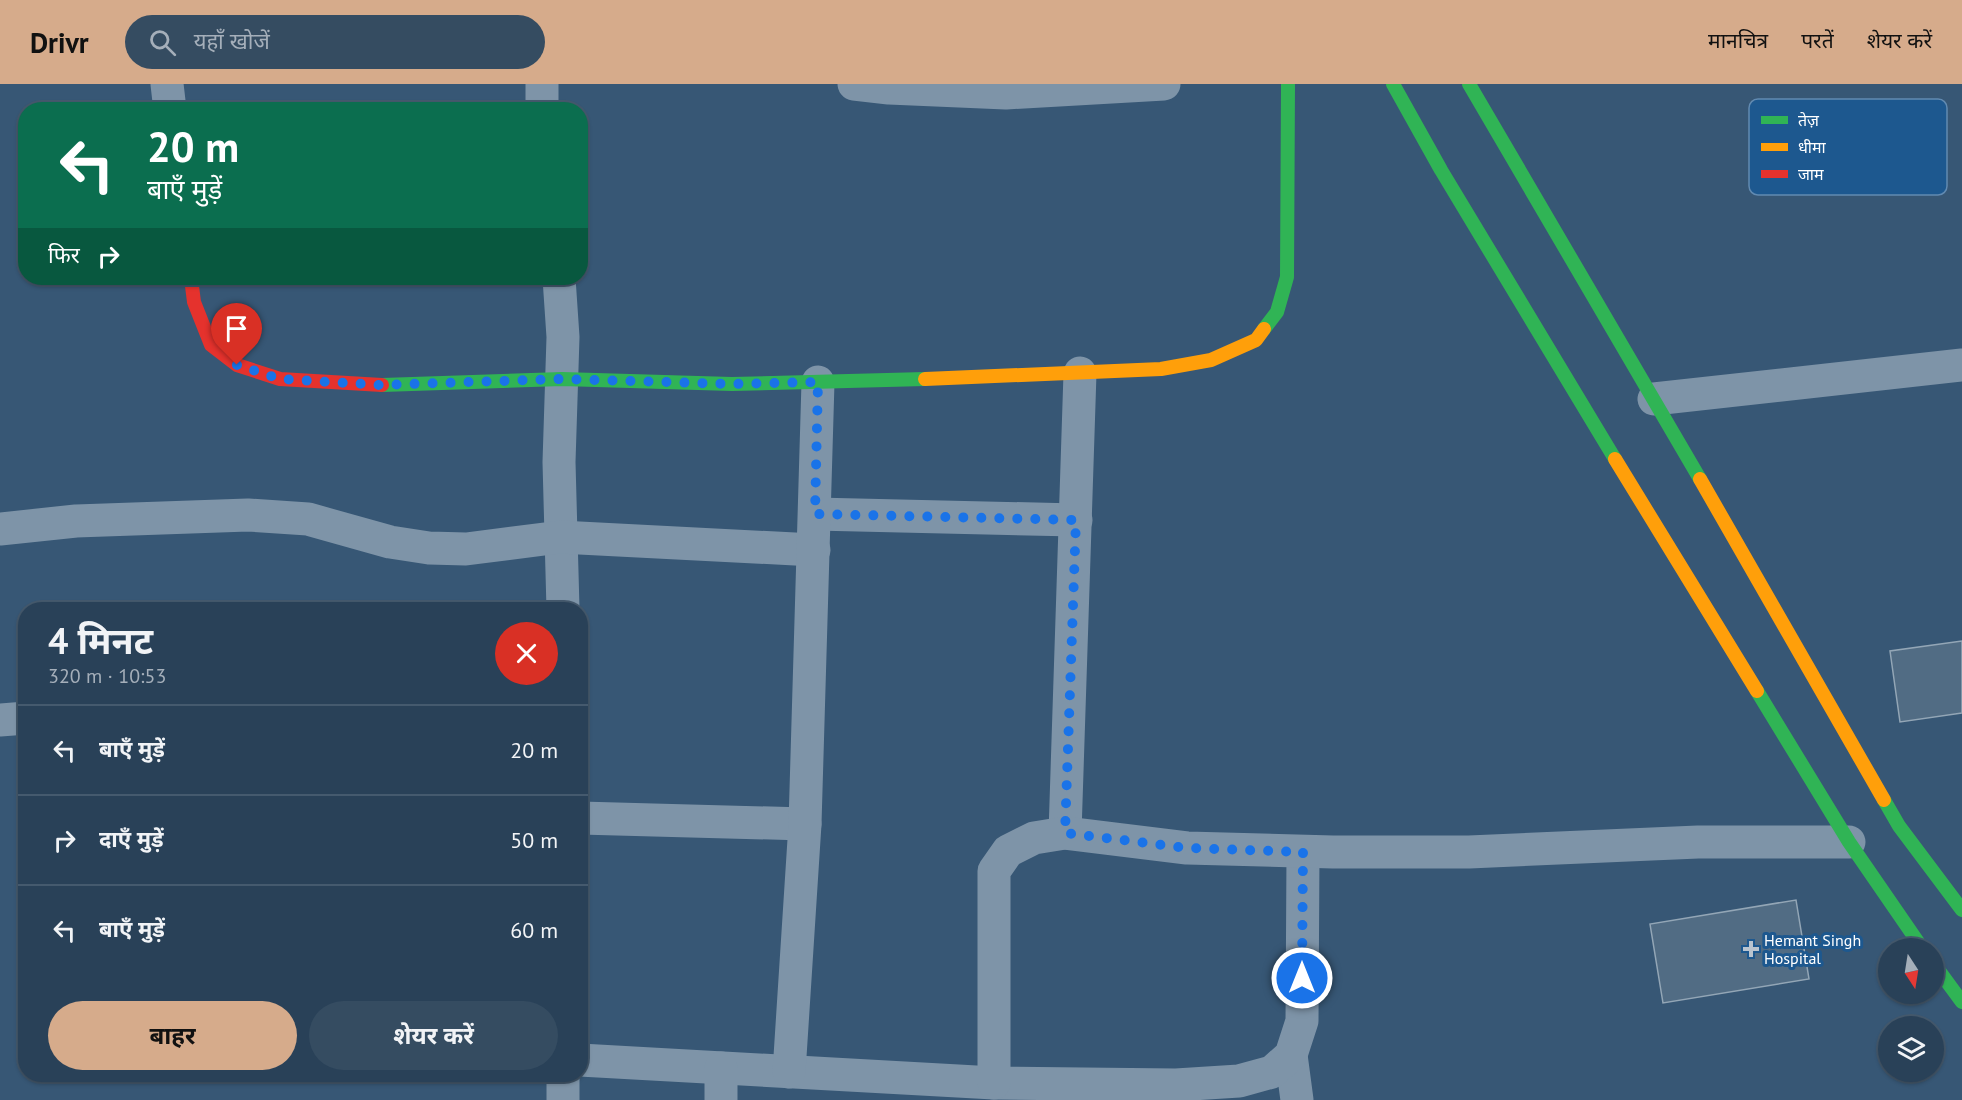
<!DOCTYPE html>
<html lang="hi">
<head>
<meta charset="utf-8">
<style>
	:root { --surface:#294158; --page:#354c61; --text:#f1f3f6; --muted:#a5afba; --line:#455a6e; --accent:#d6ab8b }
	body { margin:0; font-family:"PT Sans","Noto Sans Devanagari",sans-serif; background:var(--page); color:var(--text); height:100vh; display:flex; flex-direction:column; font-size:22px; white-space:nowrap }
	* { box-sizing:border-box; margin:0 }
	p { font-size:20px; color:var(--muted) }
	.icon { flex:none; width:33px; height:33px; fill:none; stroke:currentColor; stroke-width:2; stroke-linecap:round; stroke-linejoin:round }
	.map { position:relative; flex:1; overflow:hidden }
	.sheet { position:absolute; left:18px; top:518px; width:570px; height:480px; display:flex; flex-direction:column; background:var(--surface); border-radius:24px; box-shadow:0 2px 4px #0004,0 0 0 2px var(--line) }
	.sheet>* { flex:none }
	.hud { position:absolute; left:18px; top:18px; width:570px; height:183px; border-radius:24px; box-shadow:0 2px 4px #0004,0 0 0 2px var(--line); background:#0b6e4f; color:#fff; overflow:hidden }
	.needle { width:39px; rotate:168deg }
	.tools { position:absolute; left:1878px; top:854px; display:grid; gap:12px }
	.tools a { display:grid; place-items:center; width:66px; height:66px; border-radius:50%; background:var(--surface); box-shadow:0 2px 4px #0004,0 0 0 2px var(--line); font-size:30px }
	.pin { position:absolute; display:grid; place-items:center; width:51px; height:51px; color:#fff; margin:-62px -26px; border-radius:50% 50% 50% 0; rotate:-45deg; box-shadow:0 0 6px #0007 }
	.pin .icon { rotate:45deg }
	.me { position:absolute; width:66px; margin:-33px; rotate:0deg; stroke-linejoin:round; filter:drop-shadow(0 0 4px #0008) }
	.turn { display:flex; align-items:center; gap:21px; height:126px; padding:0 30px; font-size:27px }
	.turn .icon { width:78px; height:78px; stroke-width:2.5 }
	.turn b { display:block; font-size:42px; line-height:51px }
	.then { display:flex; align-items:center; height:57px; padding:0 30px; background:#0003; gap:12px; font-size:22px }
	.round { display:grid; place-items:center; flex:none; width:63px; height:63px; border-radius:32px; background:var(--page) }
	.summary { display:flex; align-items:center; justify-content:space-between; height:102px; padding:0 30px }
	h1 { font-size:36px; font-weight:700; line-height:45px }
	.primary-button { display:flex; gap:12px; margin-top:auto; padding:12px 30px }
	.primary-button a { flex:1; height:69px; border-radius:36px; background:var(--accent); color:#111; font-size:24px; font-weight:700; line-height:69px; text-align:center }
	.primary-button a+a { background:var(--page); color:var(--text) }
	ul { padding:0; list-style:none }
	li { display:flex; align-items:center; gap:18px; height:90px; padding:0 30px; border-top:2px solid var(--line) }
	li div { flex:1 }
	li b { display:block; font-size:22px }
	li em { font-style:normal }
	header { display:flex; align-items:center; gap:36px; box-sizing:border-box; height:84px; padding:0 30px; background:var(--accent); color:#111 }
	header strong { font-size:28px }
	nav { display:flex; gap:33px; margin-inline-start:auto; font-size:21px }
	.search { width:420px; height:54px; background:var(--page); display:flex; align-items:center; gap:15px; box-sizing:border-box; padding:0 21px; border-radius:33px; color:var(--muted); font-size:22px }
	.map>svg:first-child { display:block }
	.building { fill:#516c84; stroke:#93a6b6; stroke-width:1.5 }
	.lines { fill:none; stroke-linecap:round; stroke-linejoin:round }
	.street { stroke:#7e94a8; stroke-width:33 }
	.fast { stroke:#30b455; stroke-width:14 }
	.slow { stroke:#ff9f0a; stroke-width:14 }
	.jam { stroke:#e5322d; stroke-width:14 }
	.route { stroke:#1a73e8; stroke-width:10; stroke-dasharray:0 18 }
	.poi-dot { fill:#b9c4cf; stroke:#1d588f; stroke-width:2 }
	.labels { text-anchor:middle; dominant-baseline:central; stroke-width:6; stroke-linejoin:round; paint-order:stroke }
	.poi-label { font-size:16px; fill:#fff; stroke:#1d588f; text-anchor:start }
	.key { fill:#1d588f; stroke:#618ab1; stroke-width:1.5 }
	.key-label { font-size:16px; fill:#fff }
</style>
</head>
<body>
<header>
<strong>Drivr</strong>
<div class="search"><svg class="icon" aria-label="search" viewBox="0 0 24 24"><circle cx="10" cy="10" r="6"/><path d="M15 15l6 6"/></svg>यहाँ खोजें</div>
<nav><a>मानचित्र</a><a>परतें</a><a>शेयर करें</a></nav>
</header>
<div class="map">
<svg width="1962" height="1016" viewBox="0 0 1962 1016">
	<rect width="100%" height="100%" fill="#375775"/>
	<g class="building">
		<path d="M1962 557V629L1900 638 1890 567Z"/>
		<path d="M1796 816 1809 895 1663 919 1650 840Z"/>
	</g>
	<g class="lines">
		<g class="street">
			<path d="M167 0 170 26"/>
			<path d="M542 0V26"/>
			<path d="M854 0 889 4 1006 9 1164 0"/>
			<path d="M559 194 563 253 559 378 563 525"/>
			<path d="M1654 315 1962 281"/>
			<path d="M815 430 1076 436"/>
			<path d="M0 445 76 437 248 431 308 435 390 458 429 464 466 465 560 453 814 466"/>
			<path d="M0 636 26 634"/>
			<path d="M580 734 805 740"/>
			<path d="M1065 749 1080 289"/>
			<path d="M1291 971 1297 1016"/>
			<path d="M580 976 994 999 1176 1001 1239 997 1272 988 1291 971 1302 937 1303 768"/>
			<path d="M789 988 805 740 818 298"/>
			<path d="M563 990V1016"/>
			<path d="M994 999V787L1008 767 1034 754 1065 749 1187 764 1333 768H1469L1698 758H1849"/>
			<path d="M721 1016V984"/>
		</g>
		<g class="fast">
			<path d="M1393 0 1441 86 1615 375"/>
			<path d="M1469 0 1700 395"/>
			<path d="M1264 245 1277 228 1287 193 1288 0"/>
			<path d="M382 301 562 295 732 300 925 295"/>
			<path d="M1757 607 1849 758 1922 864"/>
			<path d="M1884 716 1899 742 1962 826"/>
			<path d="M1934 880 1962 918"/>
		</g>
		<g class="slow">
			<path d="M925 295 1161 285 1211 276 1256 256 1264 245"/>
			<path d="M1615 375 1757 607"/>
			<path d="M1700 395 1884 716"/>
		</g>
		<path class="jam" d="M191 194 194 218 211 261 237 281 280 295 382 301"/>
	</g>
	<g class="lines">
		<path class="route" d="M237 281 280 295 380 301 562 295 732 300 818 298 815 430 1076 436 1065 749 1187 764 1303 768 1302 894"/>
	</g>
	<path class="poi-dot" d="M1748 856h6v6h6v6h-6v6h-6v-6h-6v-6h6z"/>
	<g class="labels">
		<g class="poi-label">
			<text x="1764" y="856">Hemant Singh<tspan x="1764" dy="18">Hospital</tspan></text>
		</g>
	</g>
	<rect x="1749" y="15" width="198" height="96" rx="9" class="key"/>
	<rect x="1761" y="32" width="27" height="8" fill="#30b455"/>
	<rect x="1761" y="59" width="27" height="8" fill="#ff9f0a"/>
	<rect x="1761" y="86" width="27" height="8" fill="#e5322d"/>
	<g class="key-label">
		<text x="1798" y="42">तेज़</text>
		<text x="1798" y="69">धीमा</text>
		<text x="1798" y="96">जाम</text>
	</g>
</svg>
<div class="tools">
<a><svg class="needle" viewBox="-14 -14 28 28"><path d="M0-13l5 13h-10z" fill="#e53935"/><path d="M0 13l5-13h-10z" fill="#a5afba"/></svg></a>
<a><svg class="icon" aria-label="layers" viewBox="0 0 24 24"><path d="M12 4l9 5-9 5-9-5zM3 14l9 5 9-5"/></svg></a>
</div>
<div class="pin" style="left:237px;top:281px;background:#d93025"><svg class="icon" aria-label="arrive" viewBox="0 0 24 24"><path d="M6 21V4h12l-3 4 3 4H6"/></svg></div>
<svg class="me" style="left:1302px;top:894px" viewBox="-20 -20 40 40"><circle r="17" fill="#1a73e8" stroke="#fff" stroke-width="3"/><path d="M0-11L8 9 0 5-8 9z" fill="#fff"/></svg>
<div class="hud">
<div class="turn"><svg class="icon" aria-label="left" viewBox="0 0 24 24"><path d="M17 20v-9H6M10 6l-5 5 5 5"/></svg><div><b>20 m</b>बाएँ मुड़ें</div></div>
<div class="then">फिर<svg class="icon" aria-label="right" viewBox="0 0 24 24"><path d="M7 20v-9h11M14 6l5 5-5 5"/></svg></div>
</div>
<section class="sheet">
<div class="summary"><div><h1>4 मिनट</h1><p>320 m · 10:53</p></div><a class="round" style="background:#d93025;color:#fff"><svg class="icon" aria-label="close" viewBox="0 0 24 24"><path d="M6 6l12 12M18 6L6 18"/></svg></a></div>
<ul>
<li><svg class="icon" aria-label="left" viewBox="0 0 24 24"><path d="M17 20v-9H6M10 6l-5 5 5 5"/></svg><div><b>बाएँ मुड़ें</b></div><em>20 m</em></li>
<li><svg class="icon" aria-label="right" viewBox="0 0 24 24"><path d="M7 20v-9h11M14 6l5 5-5 5"/></svg><div><b>दाएँ मुड़ें</b></div><em>50 m</em></li>
<li><svg class="icon" aria-label="left" viewBox="0 0 24 24"><path d="M17 20v-9H6M10 6l-5 5 5 5"/></svg><div><b>बाएँ मुड़ें</b></div><em>60 m</em></li>
</ul>
<div class="primary-button"><a>बाहर</a><a>शेयर करें</a></div>
</section>
</div>
</body>
</html>
